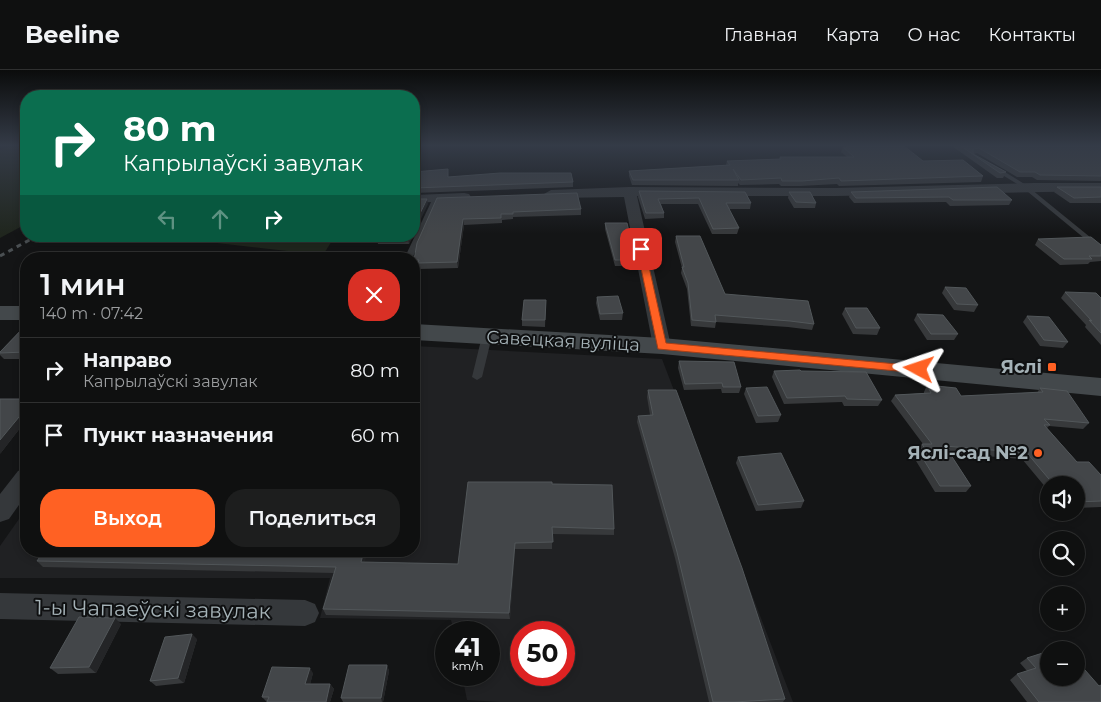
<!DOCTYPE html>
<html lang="ru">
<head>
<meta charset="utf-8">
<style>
	:root { --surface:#0f1010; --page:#1d1e1e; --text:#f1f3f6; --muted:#9b9d9f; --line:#2f3030; --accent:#ff6123 }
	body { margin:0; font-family:Montserrat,sans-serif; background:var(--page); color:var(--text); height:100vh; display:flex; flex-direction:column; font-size:19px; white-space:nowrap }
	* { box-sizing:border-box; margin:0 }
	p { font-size:16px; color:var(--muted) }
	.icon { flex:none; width:28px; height:28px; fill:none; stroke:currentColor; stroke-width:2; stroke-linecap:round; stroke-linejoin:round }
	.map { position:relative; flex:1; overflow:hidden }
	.drawer { position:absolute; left:20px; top:182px; width:400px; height:305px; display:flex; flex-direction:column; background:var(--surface); border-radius:20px; box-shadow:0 2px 8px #0003,0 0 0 1px var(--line) }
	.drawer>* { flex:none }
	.guide { position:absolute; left:20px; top:20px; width:400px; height:152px; border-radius:20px; box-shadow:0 2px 8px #0003,0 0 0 1px var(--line); background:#0b6e4f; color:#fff; overflow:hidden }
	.buttons { position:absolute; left:1040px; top:406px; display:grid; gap:10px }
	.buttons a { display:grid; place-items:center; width:45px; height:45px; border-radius:50%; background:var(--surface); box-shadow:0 2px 8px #0003,0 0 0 1px var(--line); font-size:25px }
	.speed { position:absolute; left:435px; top:551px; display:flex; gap:10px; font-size:25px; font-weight:700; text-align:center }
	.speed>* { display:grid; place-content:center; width:65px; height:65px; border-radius:50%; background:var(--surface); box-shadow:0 2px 8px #0003,0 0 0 1px var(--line); line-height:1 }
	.speed small { font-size:12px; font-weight:400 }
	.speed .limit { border:8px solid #d22; background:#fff; color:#111 }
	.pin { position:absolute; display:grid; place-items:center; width:42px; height:42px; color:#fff; margin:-21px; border-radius:10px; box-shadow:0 2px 8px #0006 }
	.me { position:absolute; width:55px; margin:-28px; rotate:275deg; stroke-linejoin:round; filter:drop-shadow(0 0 4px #0008) }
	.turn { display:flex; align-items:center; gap:18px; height:105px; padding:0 20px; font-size:22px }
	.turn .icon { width:65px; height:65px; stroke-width:2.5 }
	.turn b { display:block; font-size:35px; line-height:42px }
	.lanes { display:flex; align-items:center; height:48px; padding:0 20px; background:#0003; justify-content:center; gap:25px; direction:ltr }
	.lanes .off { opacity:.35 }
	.round { display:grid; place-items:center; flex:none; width:52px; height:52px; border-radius:20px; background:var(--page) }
	.overview { display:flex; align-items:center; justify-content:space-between; height:85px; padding:0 20px }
	h1 { font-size:30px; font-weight:600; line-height:38px }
	.cta { display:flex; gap:10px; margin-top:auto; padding:10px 20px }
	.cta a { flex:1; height:58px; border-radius:20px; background:var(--accent); color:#fff; font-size:20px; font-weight:600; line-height:58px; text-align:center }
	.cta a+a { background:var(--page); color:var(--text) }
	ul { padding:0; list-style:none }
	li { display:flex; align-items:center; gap:15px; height:65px; padding:0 20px; border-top:1px solid var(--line) }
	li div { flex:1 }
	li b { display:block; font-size:19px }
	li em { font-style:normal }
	header { display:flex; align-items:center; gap:30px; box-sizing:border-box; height:70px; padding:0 25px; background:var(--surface); border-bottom:1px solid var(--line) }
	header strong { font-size:24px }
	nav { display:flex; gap:28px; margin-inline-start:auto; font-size:18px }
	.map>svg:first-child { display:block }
	.built { fill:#202123; fill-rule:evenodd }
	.green { fill:#20261e }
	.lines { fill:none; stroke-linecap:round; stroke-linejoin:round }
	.service { fill:#35383b; fill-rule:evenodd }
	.minor { fill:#35383b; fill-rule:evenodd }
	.secondary { fill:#43484b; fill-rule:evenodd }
	.rail-far1 { stroke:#4a4f52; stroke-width:2.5; stroke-dasharray:4.5 3; stroke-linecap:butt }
	.rail { stroke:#4a4f52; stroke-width:3; stroke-dasharray:5 4.5; stroke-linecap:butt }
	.wall { fill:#37393b }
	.shaded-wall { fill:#242527 }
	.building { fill:#434649; stroke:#52575a }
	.route { fill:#ff6123; stroke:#a63f17 }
	.poi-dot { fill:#ff6123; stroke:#0f1011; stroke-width:2 }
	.labels { text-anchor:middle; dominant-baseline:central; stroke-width:4; stroke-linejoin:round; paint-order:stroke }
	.street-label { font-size:18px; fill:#a5b2b7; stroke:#0f1011 }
	.poi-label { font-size:18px; font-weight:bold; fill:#a5b2b7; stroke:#0f1011; text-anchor:end }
	.near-street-label { font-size:21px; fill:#a5b2b7; stroke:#0f1011 }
</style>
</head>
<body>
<header>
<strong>Beeline</strong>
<nav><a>Главная</a><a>Карта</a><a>О нас</a><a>Контакты</a></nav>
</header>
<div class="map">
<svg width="1101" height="632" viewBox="0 0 1101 632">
	<rect width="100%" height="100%" fill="#141516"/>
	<path class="built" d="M414 276 662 289 793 632H500L467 630 462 605H489V562H454L451 550 320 548 330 508H0V476L26 439V481H414ZM521 562H564V605H521Z"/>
	<g class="green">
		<path d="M11 76H26V154L0 168V80Z"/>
		<path d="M156 166H335L323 185Z"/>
	</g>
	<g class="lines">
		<g class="service">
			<path d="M991 96H995L1026 115 1101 176V182L1022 117 991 98Z"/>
			<path d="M433 128 438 129 412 189H404Z"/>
			<path d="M487 263 492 266 482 307 477 310 472 307 482 266Z"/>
		</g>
		<g class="minor">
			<path d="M1034 113H1101V121L835 126H637L671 276 669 280 662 282 655 280 653 276 624 127 551 128 544 124 551 120 629 117 835 118Z"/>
			<path d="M464 123 469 124 471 127 469 130 414 133V125Z"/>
			<path d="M26 398V425L9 449 0 452V424L18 401Z"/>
			<path d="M0 523 305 530 315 534 319 543 315 552 305 556 0 549Z"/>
		</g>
		<g class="secondary">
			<rect x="0" y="236" width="26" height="14"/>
			<path d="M414 254 662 268 1101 308V326L662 284 414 270Z"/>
		</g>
		<path class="rail-far1" d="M32 169 37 166"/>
		<path class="rail" d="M0 186 35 167"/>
	</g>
	<g class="wall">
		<path d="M952 76H1099L1101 77V111L1037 110 1032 107H1017L977 83 974 84 1006 102 1003 108H997Z"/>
		<path d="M843 77 923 91 983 106 981 112 839 116 837 114 800 116H781L779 114 740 115 738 113V116L632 115 629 106V101L726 95 727 91 779 89 780 87H847L841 82Z"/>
		<path d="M414 102 449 107 573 112V117L414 123Z"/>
		<path d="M1057 117H1101V133H1070L1054 122Z"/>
		<path d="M639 121 751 133 750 139H729L739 158 737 164H712L698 134H661L664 143V148L645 149 638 127Z"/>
		<path d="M789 122 816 133 815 138H794L788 128Z"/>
		<path d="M851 122 1012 130 1009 135 950 136 946 132 854 133 849 127Z"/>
		<path d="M437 128 581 139V145L513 147V149L502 150V153L464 155 458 198 419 199 418 196H415L414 190Z"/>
		<path d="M605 153 633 178V184H632L634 190 633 196H615L605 159Z"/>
		<path d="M413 166 409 174H378L377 169Z"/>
		<path d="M676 166 725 224 814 254 812 260 788 257 716 252 715 258 691 256 687 219 681 203 682 198 675 172Z"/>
		<path d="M1038 169 1101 175V191L1090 192 1088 194 1060 195 1035 175Z"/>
		<path d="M945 217 978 235 974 242 954 240 942 223Z"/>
		<path d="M1065 222 1101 228V275L1085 257 1086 255 1061 228Z"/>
		<path d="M597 227 623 243 622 250H600L596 233Z"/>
		<path d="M546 230 545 257 522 256V250Z"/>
		<path d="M845 238 880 258 877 265 853 264 842 244Z"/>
		<path d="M917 244 958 264 954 270H927L914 250Z"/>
		<path d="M1027 246 1068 272 1063 278 1040 276 1023 252Z"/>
		<path d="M26 255V289H4L0 285V282Z"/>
		<path d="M679 291 741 317 739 323H722L721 319 684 320 678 298Z"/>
		<path d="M774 301H801L882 330 878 336H844L842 332 784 334 772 307Z"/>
		<path d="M927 315 961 326 1037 323 1040 318 1089 353 1083 359 1049 356 1047 358 1077 392 1101 405V437L1076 438V415H1049V425L1045 421 1047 419 1022 389 950 383 971 416 966 422H935L913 386 917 379H919L922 374H923L891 331 895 325 924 323V322Z"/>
		<path d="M746 318 781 345 778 352 756 353 744 324Z"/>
		<path d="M648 320 785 629 783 632H709L675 488 637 352 638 346 650 345 647 327Z"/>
		<path d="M26 329V353H24L0 384Z"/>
		<path d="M738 387 804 431 801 438 756 441 736 393Z"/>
		<path d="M552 414 614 459V465L552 464V479H515L510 549 326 545 323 539 334 503 43 497 37 491 365 492 458 494Z"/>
		<path d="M121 554 96 603 58 604 50 598Z"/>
		<path d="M197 569 184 613 156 616 150 611Z"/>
		<path d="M1027 588 1101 632H1027L1010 610 1017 604 1027 601 1020 593Z"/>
		<path d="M387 595 389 601 383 632H343L341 628Z"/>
		<path d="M313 603 310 614H330L334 619 330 632H267L262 627Z"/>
	</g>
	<g class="shaded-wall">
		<path d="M427 129 428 134 414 164V156Z"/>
		<path d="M463 149 464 155 458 198 457 192Z"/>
		<path d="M409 166H413L409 174 408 168Z"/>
		<path d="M19 347 24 353 0 384V370Z"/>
		<path d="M515 473V479L510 549 509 543Z"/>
		<path d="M364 481H368L363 498 361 492Z"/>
		<path d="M115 548 121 554 96 603 89 597Z"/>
		<path d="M192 564 197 569 184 613 178 608Z"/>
		<path d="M387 595 389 601 383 632H382L381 628Z"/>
		<path d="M310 598 313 603 309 619 305 614Z"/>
		<path d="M330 614 334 619 330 632H326Z"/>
	</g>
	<g class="building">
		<path d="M862 76H904L923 91 963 90 983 106 841 111 839 108 802 111H782L781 108 741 110 733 99 739 110H633L629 101 730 95 727 91 781 89 780 87H854L843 77Z"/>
		<path d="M961 76H1099L1101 77V106L1040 105 1035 102H1020L979 78 973 79V84L1006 102 1000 103Z"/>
		<path d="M448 99V107L500 103H571L573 112 414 118V102Z"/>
		<path d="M997 117 1012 130H953L949 127 856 128 851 122Z"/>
		<path d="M1057 117H1101V127L1074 128Z"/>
		<path d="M639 121 745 122 751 133H726L739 158 713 159 699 128 658 129 664 143H646Z"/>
		<path d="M789 122H810L816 133 796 132Z"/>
		<path d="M577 123 581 139 513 142V144H501V148L463 149 457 192 418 193 419 190H414L417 173 437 128Z"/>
		<path d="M414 129H427L414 156Z"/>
		<path d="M605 153H627L633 178H630L634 190H615Z"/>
		<path d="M377 166H409L408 168 377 169Z"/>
		<path d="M676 166H700L725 224 808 231 814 254 790 251 715 245 716 252 692 250 688 213 682 197H684Z"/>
		<path d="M1091 167 1101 175V186H1089L1092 189H1064L1038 169Z"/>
		<path d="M945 217 966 218 978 235 957 234Z"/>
		<path d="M1065 222 1096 223 1101 228V263L1089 250 1092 251Z"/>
		<path d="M618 226 623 243 600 244 597 227Z"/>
		<path d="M524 230H546L545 250H522Z"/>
		<path d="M845 238H867L880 258H856Z"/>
		<path d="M917 244 943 245 958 264H931Z"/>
		<path d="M1027 246 1049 247 1068 272 1044 270Z"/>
		<path d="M26 255V282L0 283V282Z"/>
		<path d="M679 291 734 292 741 317H723L722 313 685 314Z"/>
		<path d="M800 300 801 301 866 302 882 330 847 329 845 326 787 328 774 301Z"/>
		<path d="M927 315 956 318 961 326 1043 322 1040 318 1067 321 1089 353 1044 349 1050 355H1044L1077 392H1089L1101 405V431L1076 432V415H1051H1054L1027 383 945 376 971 416H940L917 379H925L922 374H932L895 325 931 323Z"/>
		<path d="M767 317 781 345 758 346 746 318Z"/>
		<path d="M648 320H676L742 498 785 629 734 632H713L677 482 638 346 653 345Z"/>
		<path d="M0 329H26V345L25 347H19L0 370Z"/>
		<path d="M781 383 804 431 758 435 738 387Z"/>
		<path d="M468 412H552V414L612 415 614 459 552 457 553 472 515 473 509 543 323 539 336 497 37 491 44 481H364L361 492 458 494Z"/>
		<path d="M79 547 115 548 89 597 50 598Z"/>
		<path d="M192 564 178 608 150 611 165 567Z"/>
		<path d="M1049 581V608H1076V592H1078L1099 616 1101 615V632H1039L1017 604 1036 598 1027 588Z"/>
		<path d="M349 595H387L381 628H341Z"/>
		<path d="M272 597 310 598 305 614H330L326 632H267L269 627H262Z"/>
	</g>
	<linearGradient id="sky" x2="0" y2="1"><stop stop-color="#0b0c0c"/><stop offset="0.46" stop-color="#343b47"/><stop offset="1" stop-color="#343b47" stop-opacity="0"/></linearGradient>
	<rect width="1101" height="164" fill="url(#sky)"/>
	<path class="route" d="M641 177 645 179 666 273 919 296 925 299 919 303 658 279 637 179Z"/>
	<g class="poi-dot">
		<rect x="1047" y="292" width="10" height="10" rx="2.5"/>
		<circle cx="1038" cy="383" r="5"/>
	</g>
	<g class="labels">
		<g class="street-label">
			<text transform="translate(563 271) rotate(3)">Савецкая вуліца</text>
		</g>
		<g class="poi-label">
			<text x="1042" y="297">Яслі</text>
			<text x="1028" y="383">Яслі-сад №2</text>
		</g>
		<g class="near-street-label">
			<text transform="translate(153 539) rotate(1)">1-ы Чапаеўскі завулак</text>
		</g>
	</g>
</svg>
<div class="buttons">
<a><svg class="icon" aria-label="sound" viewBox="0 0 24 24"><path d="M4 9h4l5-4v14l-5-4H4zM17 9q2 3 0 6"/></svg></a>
<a><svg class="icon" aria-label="search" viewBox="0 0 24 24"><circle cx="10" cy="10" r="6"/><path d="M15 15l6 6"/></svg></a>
<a>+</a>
<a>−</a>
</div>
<div class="speed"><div>41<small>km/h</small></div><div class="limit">50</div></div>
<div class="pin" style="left:641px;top:179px;background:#d93025"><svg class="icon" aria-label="arrive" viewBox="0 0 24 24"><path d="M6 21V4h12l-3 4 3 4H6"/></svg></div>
<svg class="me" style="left:919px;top:299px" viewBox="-20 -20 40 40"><path d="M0-17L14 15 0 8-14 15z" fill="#ff6123" stroke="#fff" stroke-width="4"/></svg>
<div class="guide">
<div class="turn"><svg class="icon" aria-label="right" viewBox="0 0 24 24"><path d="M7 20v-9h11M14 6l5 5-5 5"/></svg><div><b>80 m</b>Капрылаўскі завулак</div></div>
<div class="lanes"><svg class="icon off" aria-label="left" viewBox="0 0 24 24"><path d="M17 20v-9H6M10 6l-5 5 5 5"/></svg><svg class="icon off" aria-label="ahead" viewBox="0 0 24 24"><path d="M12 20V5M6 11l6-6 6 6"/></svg><svg class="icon" aria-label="right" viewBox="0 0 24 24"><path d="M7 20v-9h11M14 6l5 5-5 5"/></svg></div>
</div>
<section class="drawer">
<div class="overview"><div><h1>1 мин</h1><p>140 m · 07:42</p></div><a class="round" style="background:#d93025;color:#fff"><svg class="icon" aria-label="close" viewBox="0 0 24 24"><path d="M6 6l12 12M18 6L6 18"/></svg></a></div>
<ul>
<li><svg class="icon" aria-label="right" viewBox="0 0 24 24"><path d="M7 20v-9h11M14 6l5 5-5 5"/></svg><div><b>Направо</b><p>Капрылаўскі завулак</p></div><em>80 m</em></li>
<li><svg class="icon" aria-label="arrive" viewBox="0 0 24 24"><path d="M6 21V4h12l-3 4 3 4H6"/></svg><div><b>Пункт назначения</b></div><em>60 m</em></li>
</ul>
<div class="cta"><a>Выход</a><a>Поделиться</a></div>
</section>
</div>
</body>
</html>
